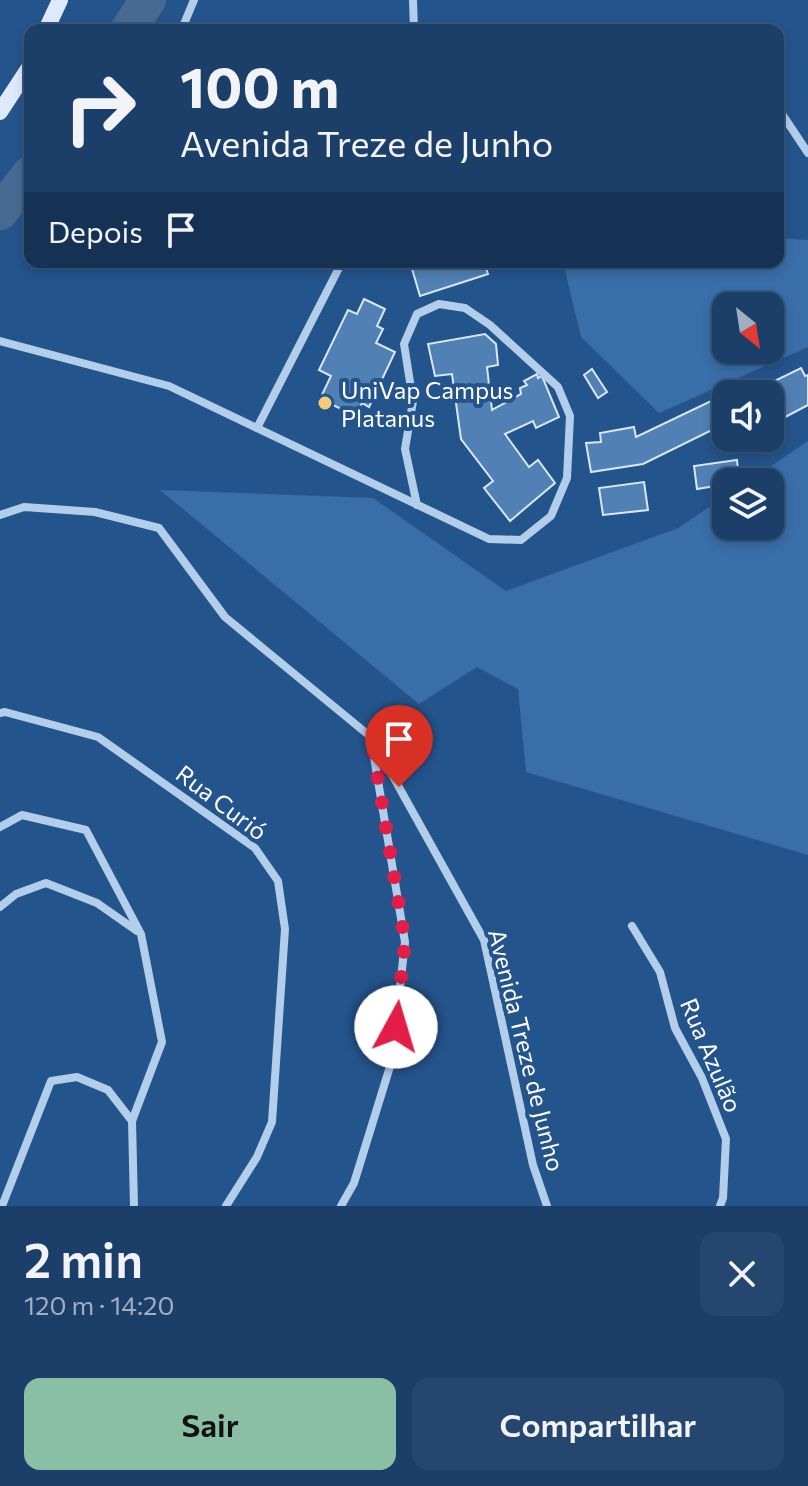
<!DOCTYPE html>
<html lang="pt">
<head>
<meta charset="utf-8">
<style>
	:root { --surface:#1b3f69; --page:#24466f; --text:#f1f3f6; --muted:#a0afc0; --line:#39587d; --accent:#8abfa5 }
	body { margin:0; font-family:Commissioner,sans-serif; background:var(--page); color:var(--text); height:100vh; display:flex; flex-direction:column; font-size:30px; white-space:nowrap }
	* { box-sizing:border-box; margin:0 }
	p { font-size:26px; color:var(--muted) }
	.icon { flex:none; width:44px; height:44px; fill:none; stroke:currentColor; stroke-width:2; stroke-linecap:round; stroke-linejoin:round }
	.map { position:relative; height:1206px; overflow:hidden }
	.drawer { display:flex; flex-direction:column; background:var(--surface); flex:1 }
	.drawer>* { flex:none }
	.guide { position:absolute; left:24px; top:24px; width:760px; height:244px; border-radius:16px; box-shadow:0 4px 12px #0003,0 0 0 2px var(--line); background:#1b3f69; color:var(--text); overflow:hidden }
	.needle { width:52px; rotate:150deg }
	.fabs { position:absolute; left:712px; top:292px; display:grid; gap:16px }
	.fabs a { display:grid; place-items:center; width:72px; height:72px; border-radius:16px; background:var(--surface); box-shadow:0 4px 12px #0003,0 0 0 2px var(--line); font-size:40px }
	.pin { position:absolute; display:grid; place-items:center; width:68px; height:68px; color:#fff; margin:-82px -34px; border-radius:50% 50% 50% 0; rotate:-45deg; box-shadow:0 0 8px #0007 }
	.pin .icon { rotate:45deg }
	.me { position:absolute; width:88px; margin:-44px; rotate:6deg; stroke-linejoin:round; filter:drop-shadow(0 0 6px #0008) }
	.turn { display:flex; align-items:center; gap:28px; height:168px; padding:0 24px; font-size:36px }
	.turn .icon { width:104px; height:104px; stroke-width:2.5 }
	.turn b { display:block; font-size:56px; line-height:68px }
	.then { display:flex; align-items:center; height:76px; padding:0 24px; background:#0003; gap:16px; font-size:30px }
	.round { display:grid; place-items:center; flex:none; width:84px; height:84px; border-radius:16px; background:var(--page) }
	.summary { display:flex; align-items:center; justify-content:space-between; height:136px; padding:0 24px }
	h1 { font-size:48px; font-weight:600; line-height:60px }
	.button { display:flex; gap:16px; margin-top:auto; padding:16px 24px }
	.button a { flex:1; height:92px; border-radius:16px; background:var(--accent); color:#111; font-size:32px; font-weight:600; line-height:92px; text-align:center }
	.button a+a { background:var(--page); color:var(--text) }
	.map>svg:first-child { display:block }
	.green { fill:#396ea9; fill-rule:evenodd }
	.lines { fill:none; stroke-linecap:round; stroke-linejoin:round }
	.river { stroke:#486a92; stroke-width:36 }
	.building { fill:#5180b5; stroke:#d8e7f8; stroke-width:2 }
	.minor { stroke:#b3ceeb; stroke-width:8 }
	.secondary { stroke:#deeaf9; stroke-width:16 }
	.route { stroke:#e11d48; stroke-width:14; stroke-dasharray:0 25.2 }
	.poi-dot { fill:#f5cd77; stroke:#24548c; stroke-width:3 }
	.labels { text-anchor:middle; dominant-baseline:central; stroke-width:8; stroke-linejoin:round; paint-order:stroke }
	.poi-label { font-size:24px; fill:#fff; stroke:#24548c; text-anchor:start }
	.street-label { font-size:24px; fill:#fff; stroke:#24548c }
</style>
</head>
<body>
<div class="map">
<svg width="808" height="1206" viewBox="0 0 808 1206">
	<rect width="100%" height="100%" fill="#24548c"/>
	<g class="green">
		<path d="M778 238 808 240V347L659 413 581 337 563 262H778ZM726 306H770V350H726Z"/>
		<path d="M808 441V855L526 772 518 689 477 667 419 704 160 490 373 498 506 591 678 528 726 496V526H770V482H747Z"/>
	</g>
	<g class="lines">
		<g class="river">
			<path d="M128 30 148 0"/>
			<path d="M0 212 30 174"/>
		</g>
	</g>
	<g class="building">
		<path d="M410 262H484L488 274 420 296Z"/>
		<path d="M364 299 385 309 377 326 383 329 376 343 395 352 369 407 362 403 356 416 320 399 331 376 319 370 348 310 357 314Z"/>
		<path d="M485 334 496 344 498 365 487 367 492 410 521 394 520 388 527 385 524 381 537 374 538 378 542 376 559 417 536 428 533 421 505 434 529 467 538 460 555 483 510 521 484 488 493 481 461 439 452 374 435 376 428 344Z"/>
		<path d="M801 368 805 376 808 375V405L770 425V394H748Z"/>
		<path d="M592 369 607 392 598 398 584 375Z"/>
		<path d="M732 391 734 394H726V427L724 424 643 464 591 472 586 443 601 442 600 433 634 427 636 437Z"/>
		<path d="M737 460 739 482 697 489 694 466Z"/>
		<path d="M644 482 648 510 603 515 599 488Z"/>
	</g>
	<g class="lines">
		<g class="minor">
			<path d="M413 0 414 30"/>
			<path d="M184 24 194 0"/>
			<path d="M778 108 808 153"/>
			<path d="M0 341 169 386 489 539 521 540 551 516 567 478 570 416 558 387 490 325 465 308 439 304 417 314 404 344 413 401 405 449 417 505"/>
			<path d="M257 428 342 262"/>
			<path d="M0 515 24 507 95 512 159 528 225 617 371 737 484 940 533 1165 547 1206"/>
			<path d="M0 713 5 712 98 737 255 848 278 881 285 929 272 1122 257 1157 226 1206"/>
			<path d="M0 827 22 815 86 830 141 934 162 1042 132 1121 134 1206"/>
			<path d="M0 907 16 894 46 883 97 903 137 931"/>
			<path d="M632 926 660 972 675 1028 702 1078 726 1139 723 1198 720 1206"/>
			<path d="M2 1206 51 1081 77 1077 108 1090 132 1121"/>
			<path d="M341 1206 354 1183 392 1060 405 942 372 745"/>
		</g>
		<g class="secondary">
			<path d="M46 30 60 0"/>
			<path d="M0 112 30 66"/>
		</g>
	</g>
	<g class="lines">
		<path class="route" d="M396 1027 405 942 371 737 399 787"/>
	</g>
	<circle class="poi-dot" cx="325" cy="403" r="8"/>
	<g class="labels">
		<g class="poi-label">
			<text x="341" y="389">UniVap Campus<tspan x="341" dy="28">Platanus</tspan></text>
		</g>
		<g class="street-label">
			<text transform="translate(222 802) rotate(37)">Rua Curió</text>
			<text transform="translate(527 1050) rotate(76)">Avenida Treze de Junho</text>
			<text transform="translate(712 1055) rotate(67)">Rua Azulão</text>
		</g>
	</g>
</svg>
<div class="fabs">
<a><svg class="needle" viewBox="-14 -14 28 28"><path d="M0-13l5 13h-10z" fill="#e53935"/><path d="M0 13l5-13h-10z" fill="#a0afc0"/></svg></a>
<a><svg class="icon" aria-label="sound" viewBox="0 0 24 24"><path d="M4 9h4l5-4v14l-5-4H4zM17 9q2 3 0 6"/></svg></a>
<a><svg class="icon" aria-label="layers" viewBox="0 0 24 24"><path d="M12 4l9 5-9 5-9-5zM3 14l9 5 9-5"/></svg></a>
</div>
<div class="pin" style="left:399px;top:787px;background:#d93025"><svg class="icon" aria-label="arrive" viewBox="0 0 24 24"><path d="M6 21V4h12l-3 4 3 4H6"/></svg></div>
<svg class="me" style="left:396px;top:1027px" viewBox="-20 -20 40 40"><circle r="19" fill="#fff"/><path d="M0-13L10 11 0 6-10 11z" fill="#e11d48"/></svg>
<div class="guide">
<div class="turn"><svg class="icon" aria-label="right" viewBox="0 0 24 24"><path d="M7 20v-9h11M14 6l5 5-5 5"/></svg><div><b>100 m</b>Avenida Treze de Junho</div></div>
<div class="then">Depois<svg class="icon" aria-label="arrive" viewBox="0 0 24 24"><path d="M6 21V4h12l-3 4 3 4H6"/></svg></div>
</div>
</div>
<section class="drawer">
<div class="summary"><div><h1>2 min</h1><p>120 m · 14:20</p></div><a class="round"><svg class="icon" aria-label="close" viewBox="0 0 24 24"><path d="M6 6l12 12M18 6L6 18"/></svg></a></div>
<div class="button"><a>Sair</a><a>Compartilhar</a></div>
</section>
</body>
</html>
